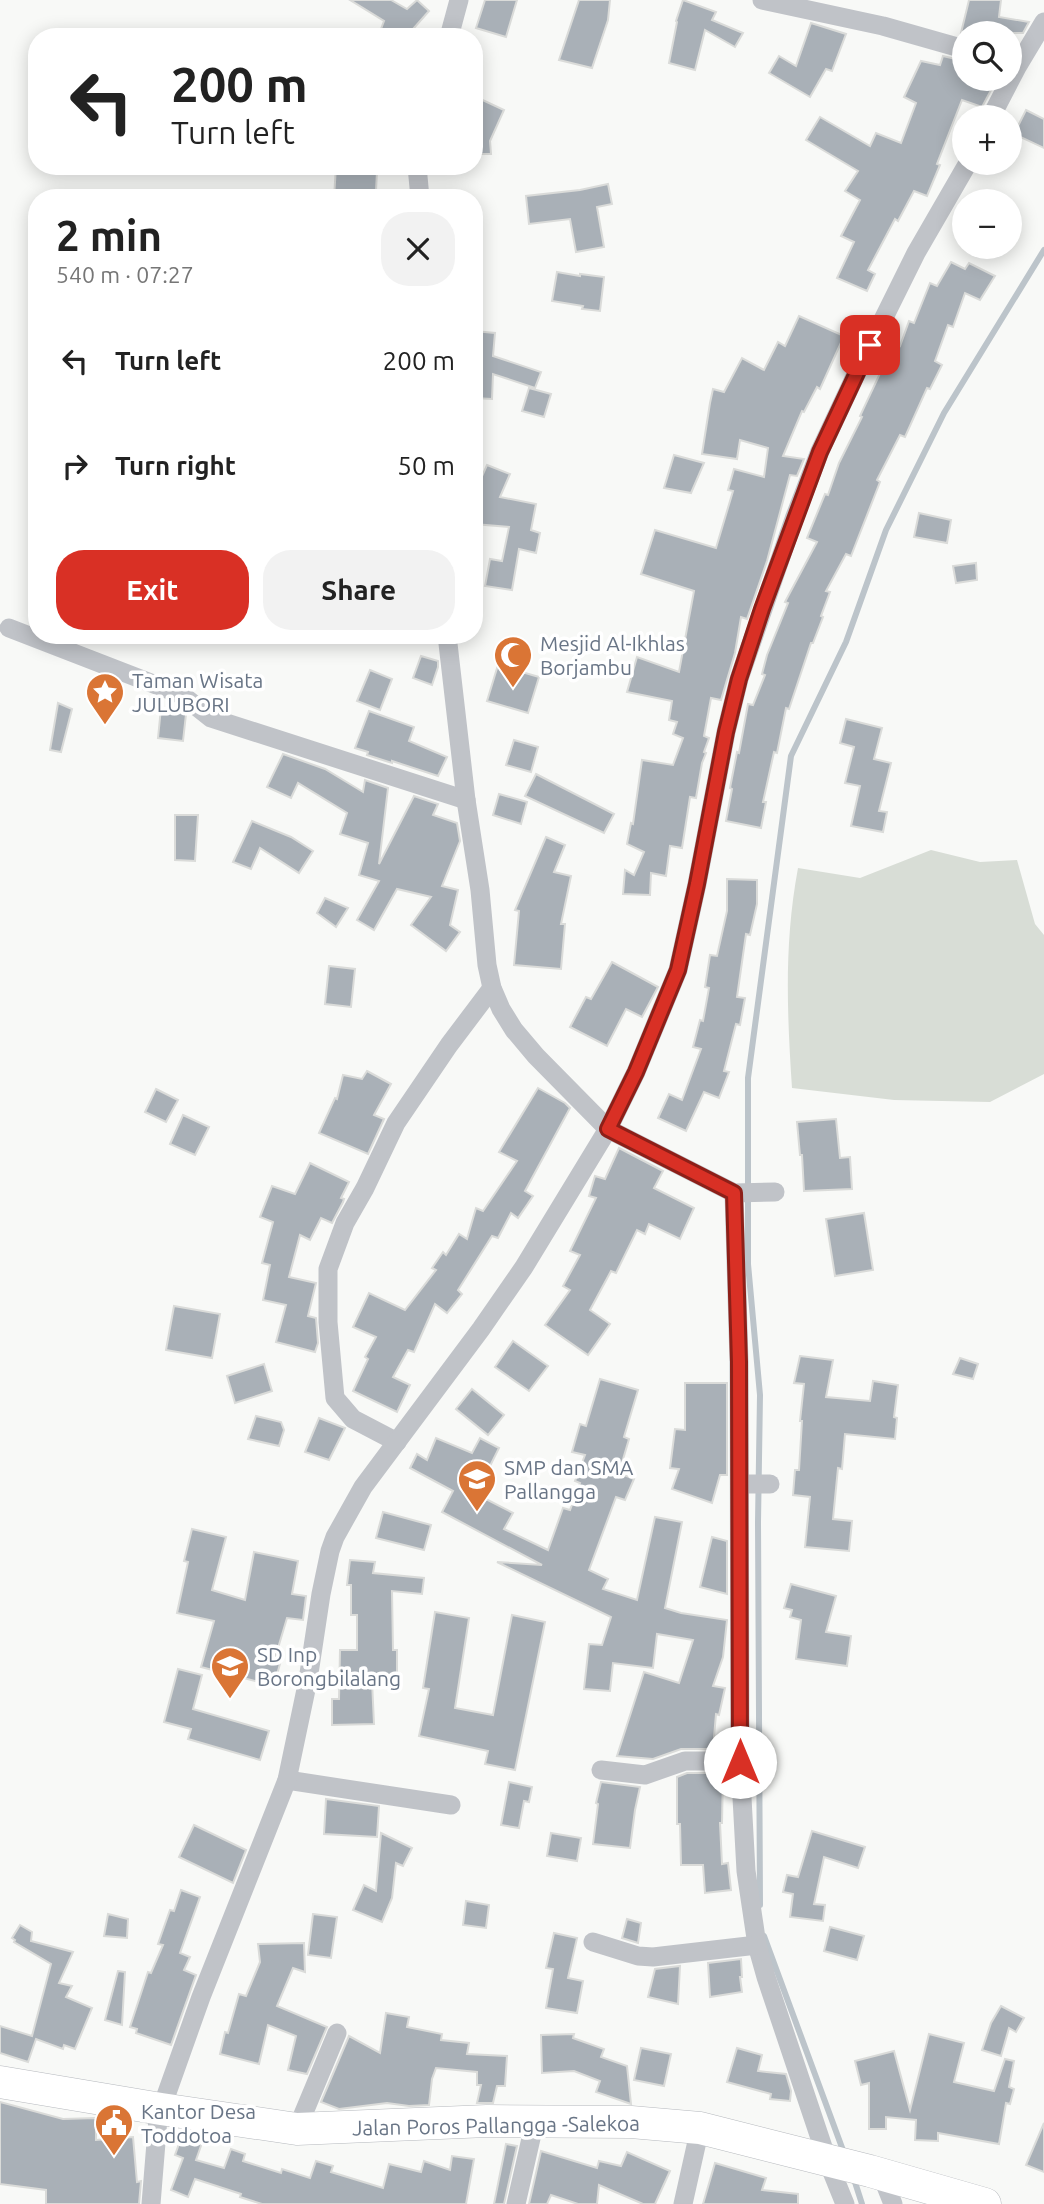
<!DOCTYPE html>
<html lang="en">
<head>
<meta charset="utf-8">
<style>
	:root { --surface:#fff; --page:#f2f2f2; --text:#222; --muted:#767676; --accent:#d93025 }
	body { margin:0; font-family:Ubuntu,sans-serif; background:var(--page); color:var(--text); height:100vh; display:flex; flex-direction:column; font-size:26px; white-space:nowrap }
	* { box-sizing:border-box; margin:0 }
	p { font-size:23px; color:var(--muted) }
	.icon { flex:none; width:38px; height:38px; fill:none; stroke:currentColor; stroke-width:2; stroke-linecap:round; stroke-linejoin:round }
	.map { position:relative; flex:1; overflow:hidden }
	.sheet { position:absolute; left:28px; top:189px; width:455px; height:455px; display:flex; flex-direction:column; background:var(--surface); border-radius:28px; box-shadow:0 4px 18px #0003 }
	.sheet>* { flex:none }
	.banner { position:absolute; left:28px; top:28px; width:455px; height:147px; border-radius:28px; box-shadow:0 4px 18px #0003; background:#fff; color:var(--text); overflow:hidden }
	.fabs { position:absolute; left:952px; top:21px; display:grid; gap:14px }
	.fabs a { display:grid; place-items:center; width:70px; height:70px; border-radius:50%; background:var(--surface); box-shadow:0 4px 18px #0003; font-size:35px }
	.pin { position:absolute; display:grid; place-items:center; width:60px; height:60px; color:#fff; margin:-30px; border-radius:14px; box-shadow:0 4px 10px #0006 }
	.me { position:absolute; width:77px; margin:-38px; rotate:0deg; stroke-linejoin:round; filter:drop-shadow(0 0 5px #0008) }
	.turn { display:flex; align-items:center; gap:24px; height:147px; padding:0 28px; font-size:32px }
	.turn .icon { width:91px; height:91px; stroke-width:2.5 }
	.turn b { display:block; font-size:49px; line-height:60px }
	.round { display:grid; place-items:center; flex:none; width:74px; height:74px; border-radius:28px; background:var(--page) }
	.overview { display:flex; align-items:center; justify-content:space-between; height:119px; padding:0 28px }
	h1 { font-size:42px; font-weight:700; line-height:52px }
	.button { display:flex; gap:14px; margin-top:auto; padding:14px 28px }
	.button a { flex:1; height:80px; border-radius:28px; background:var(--accent); color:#fff; font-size:28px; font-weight:700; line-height:80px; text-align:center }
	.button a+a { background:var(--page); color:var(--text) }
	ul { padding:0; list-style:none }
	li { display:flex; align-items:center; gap:21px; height:105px; padding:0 28px }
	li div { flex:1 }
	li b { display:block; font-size:26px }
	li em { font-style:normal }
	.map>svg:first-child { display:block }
	.green { fill:#d8ddd6 }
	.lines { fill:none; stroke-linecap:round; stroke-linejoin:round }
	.stream { stroke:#bcc4ca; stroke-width:6 }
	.building { fill:#a9b0b7; stroke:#dadbd9; stroke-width:2 }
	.primary-casing { stroke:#b6b9be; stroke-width:33 }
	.minor { stroke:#c0c3c8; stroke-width:19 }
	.primary { stroke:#fff; stroke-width:32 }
	.route-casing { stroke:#8d1f18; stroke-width:18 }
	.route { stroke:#d93025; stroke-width:12 }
	.labels { text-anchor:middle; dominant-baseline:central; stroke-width:7; stroke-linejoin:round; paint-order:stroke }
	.poi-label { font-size:21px; fill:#697586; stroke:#fff; text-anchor:start }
	.street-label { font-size:21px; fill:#697586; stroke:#fff }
</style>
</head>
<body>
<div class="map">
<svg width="1044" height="2204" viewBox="0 0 1044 2204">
	<rect width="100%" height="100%" fill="#f8f9f7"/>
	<path class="green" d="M931 850 980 862 1017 860 1035 924 1044 935V1074L990 1102 894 1100 792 1088C787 1013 784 943 798 868L860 878Z"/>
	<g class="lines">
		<g class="stream">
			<path d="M760 1905 758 1522 760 1395 748 1264V1078L791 756 846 642 886 530 944 413 1044 250"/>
			<path d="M764 1936 844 2153"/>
			<path d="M853 2176 862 2204"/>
		</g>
	</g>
	<g class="building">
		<path d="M350 0H391L407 9 417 0 429 11 406 37H378L384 21Z"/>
		<path d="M485 0H517L506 37 476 28Z"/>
		<path d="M579 0H610L608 20 592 68 559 60Z"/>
		<path d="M683 0 716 12 712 20 743 33 735 47 705 30 695 70 669 63 677 22 676 21Z"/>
		<path d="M969 0H1001L999 17 1029 22 1023 33H961Z"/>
		<path d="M811 23 846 34 832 71 826 69 810 97 769 73 779 56 796 66Z"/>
		<path d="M943 56 964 61V79H997L982 107 962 100 937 164 940 165 927 196 914 191 898 221 895 219 868 270 875 274 867 291 837 278 854 242 841 236 860 200 845 191 858 171 806 140 820 117 870 146 876 133 901 143 916 103 904 97 921 61 940 65Z"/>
		<path d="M474 96 504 110 490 141 491 154H474Z"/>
		<path d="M1026 110 1044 119V148L1014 134Z"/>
		<path d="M336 166 352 167V171H377L376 191H364L362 198H334Z"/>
		<path d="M608 184 612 204 597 207 604 247 576 252 570 219 529 224 526 196 580 190Z"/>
		<path d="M951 262 965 269 969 263 995 276 980 300 965 293 953 327 948 325 935 361 942 365 930 389 927 388 905 437 900 435 877 480 880 482 851 556 846 554 826 591 830 592 821 616 823 617 813 643H811L789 709 786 708 777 753 774 752 763 802H766L761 828 726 821 732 789 730 788 737 752 739 753 748 704 753 705 765 675 762 674 767 655 788 603 785 602 817 542 807 538 825 494 828 495 839 463 862 417 860 416 884 365 880 363 892 342 900 346 909 321 914 323 930 283 937 286Z"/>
		<path d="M557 272 580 276V274L604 277 600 311 582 309 583 306 552 301Z"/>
		<path d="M799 316 844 336 820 389 817 387 804 412 802 411 783 456 804 459 797 476 790 475 767 561 747 619 741 617 735 653 721 700 711 698 704 736 709 738 704 752 706 753 702 763 696 798 690 797 682 848 670 846 666 876 651 873 650 895 623 894 625 870 634 875 644 852 627 844 631 823 633 824 642 760 673 765 683 738 673 734 677 722 669 720 672 701 627 692 637 657 679 672 694 591 641 574 655 530 716 548 733 491 728 490 734 469 764 477 768 448 740 440 737 459 702 454 710 403 713 389 724 392 742 358 764 370 778 342 785 346Z"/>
		<path d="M474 331 495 333 493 356 541 372 535 388 493 374 492 399 474 398Z"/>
		<path d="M529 388 551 394 544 417 522 411Z"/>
		<path d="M674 455 704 463 691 493 664 488Z"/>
		<path d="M487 465 510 474 500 497 536 504 531 530 540 533 536 553 519 549 512 590 485 586 490 559 502 561 509 527 474 524V494Z"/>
		<path d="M919 513 951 520 947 543 914 537Z"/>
		<path d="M976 563 977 580 956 583 953 566Z"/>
		<path d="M421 656 438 661V667L432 685 413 678Z"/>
		<path d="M498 665 539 677 528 713 487 701Z"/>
		<path d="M370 670 392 679 380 710 357 701Z"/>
		<path d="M58 703 72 709 61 752 50 750Z"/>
		<path d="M161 708 182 710 186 714 183 741 158 738Z"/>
		<path d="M369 711 414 727 409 741 447 757 438 776 392 761V763L367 755 368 752 355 748Z"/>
		<path d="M846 719 882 728 874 759 891 763 879 811 887 812 883 832 851 826 860 786 845 783 854 747 840 743Z"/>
		<path d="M514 740 538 747 531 772 506 765Z"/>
		<path d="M283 754 325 769 363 792 365 780 388 788 379 864 414 796 438 804 433 815 457 823 460 841 442 886 458 890 450 925 460 932 446 951 411 925 431 897 397 889 374 930 357 920 379 881 359 875 368 843 340 834 347 813 298 783 291 798 267 787Z"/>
		<path d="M536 774 614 814 604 833 525 796Z"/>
		<path d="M499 794 527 802 521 824 493 815Z"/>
		<path d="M175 815H198L195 861 175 860Z"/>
		<path d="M252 821 291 837 313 851 299 873 260 848 251 869 233 862Z"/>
		<path d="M546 837 565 845 554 872 571 876 561 924H565L561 969 514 965 519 911 515 910Z"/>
		<path d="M727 879 757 880V904L750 935 746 934 737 997 745 998 740 1025 736 1024 724 1071 729 1072 719 1098 704 1092 686 1131 658 1118 669 1094 682 1100 701 1049 693 1047 700 1020 703 1021 709 988 705 987 710 955 717 956 727 911Z"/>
		<path d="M325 898 348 908 336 927 317 913Z"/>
		<path d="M612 962 658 987 642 1017 626 1009 607 1046 570 1027 586 997 591 999Z"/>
		<path d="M329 966 355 969 351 1007 325 1004Z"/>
		<path d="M367 1071 391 1084 374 1115 384 1119 368 1154 319 1133 335 1098 337 1099 343 1075 362 1079Z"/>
		<path d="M538 1088 565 1103 570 1108 525 1191 533 1196 518 1218 511 1213 498 1238 492 1236 458 1290 462 1294 447 1313 435 1304 414 1352 408 1350 393 1377 410 1385 397 1412 353 1391 368 1359 365 1357 376 1337 353 1327 369 1293 405 1310 436 1270 432 1268 443 1252 446 1255 459 1234 467 1239 476 1208 483 1211 517 1161 499 1152Z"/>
		<path d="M156 1089 178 1100 166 1122 145 1112Z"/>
		<path d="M183 1115 209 1127 195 1155 170 1144Z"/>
		<path d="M836 1119 840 1158 850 1157 852 1189 804 1191 802 1155H800L797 1122Z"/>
		<path d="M619 1148 663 1171 654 1188 694 1208 680 1239 649 1224 645 1234 637 1230 616 1273 611 1271 590 1310 610 1324 588 1355 545 1325 570 1290 563 1286 580 1255 570 1251 596 1198 589 1196 595 1176 605 1179Z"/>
		<path d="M310 1163 349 1182 341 1198 344 1199 343 1202 332 1223 321 1218 310 1240 300 1235 289 1277 316 1283 308 1316 316 1318 318 1343 315 1352 276 1342 286 1305 263 1300 270 1265 262 1263 273 1222 260 1217 272 1186 295 1194Z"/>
		<path d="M864 1213 873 1270 835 1276 826 1219Z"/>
		<path d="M174 1306 220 1314 212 1358 166 1350Z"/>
		<path d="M513 1341 548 1366 529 1391 495 1367Z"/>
		<path d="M800 1356 833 1360 826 1397 870 1401 873 1381 898 1385 894 1417 897 1418 895 1439 845 1434 842 1469 838 1468 833 1519 852 1521 849 1551 805 1547 810 1497 793 1495 795 1470H799L802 1421H800L804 1384 794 1383Z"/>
		<path d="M960 1358 978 1364 973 1379 953 1374Z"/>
		<path d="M264 1364 272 1391 235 1403 227 1376Z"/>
		<path d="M600 1379 638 1390 624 1437 629 1439 619 1473 634 1479 625 1500 616 1497 589 1570 608 1579 603 1589 637 1600 655 1517 682 1522 665 1608 681 1613 727 1620 723 1657 713 1686 725 1688 719 1715 716 1714 713 1749H681L653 1759 617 1756 644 1672 679 1683 693 1640 657 1634 653 1668 613 1663 610 1691 584 1689 589 1644 602 1645 611 1617 497 1562 542 1565 442 1512 453 1491 410 1468 417 1454 427 1460 436 1438 472 1453 480 1438 499 1448 476 1494 513 1513 504 1529 548 1550 563 1508 570 1510 580 1483 575 1481 585 1455 572 1452 580 1424 586 1426Z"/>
		<path d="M685 1383H727V1475H720L712 1503 672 1489 679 1469 670 1468 675 1429 685 1430Z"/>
		<path d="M472 1389 504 1415 488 1435 456 1409Z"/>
		<path d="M256 1416 281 1422 284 1430 279 1446 248 1439Z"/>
		<path d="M319 1418 345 1428 329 1460 305 1452Z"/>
		<path d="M383 1512 431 1525 424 1550 376 1538Z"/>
		<path d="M192 1529 226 1537 212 1590 245 1600 254 1552 298 1561 292 1594 306 1596 303 1620 287 1618 275 1658 281 1660 274 1686 201 1667 214 1621 177 1613 188 1562 184 1561Z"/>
		<path d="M712 1537 727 1541V1594L700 1587Z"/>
		<path d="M350 1560 375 1562 373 1573 424 1578 422 1594 392 1591 393 1650H397V1682L372 1681 374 1724 332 1725V1699H339L340 1650H357V1615H351V1585H347Z"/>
		<path d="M791 1584 836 1596 826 1632 851 1636 847 1666 796 1659 801 1620 790 1617 792 1610 784 1608Z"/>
		<path d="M435 1612 469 1618 455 1708 493 1715 512 1615 545 1622 515 1770 485 1764 488 1751 419 1736 429 1689 423 1688Z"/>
		<path d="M178 1669 202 1675 193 1709 269 1731 260 1760 188 1739 191 1729 164 1722Z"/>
		<path d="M687 1773H723L722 1823H720L722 1864 728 1863 731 1890 705 1893 703 1865H681L680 1824H677V1777Z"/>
		<path d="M509 1782 532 1787 529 1802 524 1801 519 1828 501 1825Z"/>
		<path d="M601 1782 640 1787 635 1810 630 1848 593 1844 598 1804 596 1803Z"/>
		<path d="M326 1799 379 1806 377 1837 324 1834Z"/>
		<path d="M194 1825 246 1850 233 1883 179 1857Z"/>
		<path d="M812 1831 865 1847 858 1868 824 1857 814 1904 825 1905 823 1921 790 1917 793 1894 783 1892 787 1875 798 1877Z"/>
		<path d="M381 1833 412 1848 403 1866 396 1863 392 1898 382 1922 353 1910 364 1885 376 1891Z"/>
		<path d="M551 1833 581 1838 577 1861 547 1856Z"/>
		<path d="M181 1890 200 1897 180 1953 190 1957 184 1970 196 1975 171 2045 136 2033 137 2029 130 2027 148 1972 151 1973 163 1945 158 1944 170 1910 174 1911Z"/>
		<path d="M466 1901 489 1905 486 1928 463 1925Z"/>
		<path d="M108 1914 128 1919 127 1938 104 1936Z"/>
		<path d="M313 1914 337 1917 331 1958 308 1955Z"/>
		<path d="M627 1919 641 1923 638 1943 622 1938Z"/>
		<path d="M20 1925 32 1932 31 1941 73 1952 59 1983 72 1986 66 1997 92 2008 75 2049 64 2045 63 2049 36 2039 28 2062 0 2053V2026L32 2036 51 1964 14 1942 15 1940 12 1938Z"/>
		<path d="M830 1927 864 1936 857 1960 824 1951Z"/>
		<path d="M554 1933 577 1938 568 1978 583 1981 577 2013 546 2008 553 1969 546 1968Z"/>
		<path d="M304 1943 305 1972 293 1968 277 2006 327 2027 307 2074 288 2070 296 2036 268 2025 259 2064 220 2054 225 2032 228 2033 239 1994 246 1996 260 1962 258 1944Z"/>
		<path d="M741 1959 742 1977H740L742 1992 710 1997 708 1963Z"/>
		<path d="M680 1966 678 2004 648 1997 655 1969Z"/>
		<path d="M118 1971 125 1972 122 2025 105 2020Z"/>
		<path d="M1001 2006 1024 2018 1016 2032 1009 2028 1001 2056 982 2050 991 2023Z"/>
		<path d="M386 2013 409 2017 407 2027 442 2034 441 2040 469 2043 467 2054 507 2056 505 2086H497L493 2103H477L481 2085H477V2072L436 2068 432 2079 429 2105 409 2106 387 2103 339 2109 321 2102 349 2036 380 2053Z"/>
		<path d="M574 2034 573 2038 604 2049 601 2057 627 2066 631 2104 596 2092 600 2081 574 2071 542 2073 541 2035Z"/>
		<path d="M929 2034 964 2043 954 2082 994 2091 1005 2059 1014 2061 1009 2087 1014 2089 1010 2104 1006 2103 999 2144 938 2133V2141L915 2140 916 2120 886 2117V2129H869V2083L861 2085 855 2061 894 2051 910 2110Z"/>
		<path d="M641 2048 671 2054 664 2086 634 2080Z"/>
		<path d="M737 2048 762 2055 758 2071 786 2074 791 2091 790 2101 770 2099 771 2094 727 2082Z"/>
		<path d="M0 2102 63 2119 96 2118V2140L133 2137 137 2182 141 2181 139 2204H46V2190L0 2184Z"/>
		<path d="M1044 2123V2172L1026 2165Z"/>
		<path d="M183 2133 203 2140 196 2160 224 2168 231 2149 245 2154 243 2161 281 2173 282 2169 310 2178 316 2161 333 2166 331 2172 383 2188 389 2164 421 2172 424 2161 450 2170 452 2156 474 2159 466 2204H262L240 2197 241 2194 195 2179 188 2197 171 2190 183 2158 175 2155Z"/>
		<path d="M506 2144 517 2146 504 2204H494Z"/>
		<path d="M541 2151 597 2168 599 2161 621 2166 627 2152 670 2171 655 2204H643L599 2185 597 2204H578L551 2195 547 2204H529Z"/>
		<path d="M715 2163 766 2178 762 2190 798 2194V2204H703Z"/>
	</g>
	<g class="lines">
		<defs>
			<path id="primary" d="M0 2082 161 2109 297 2129 487 2121 631 2122 700 2128 870 2171 985 2204"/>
		</defs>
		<use href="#primary" class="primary-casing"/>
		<g class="minor">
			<path d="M762 0 883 26 964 49"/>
			<path d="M449 37 459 0"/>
			<path d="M991 117 1017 67 1044 22"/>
			<path d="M417 166 420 198"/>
			<path d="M9 628 182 695 211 718 466 800"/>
			<path d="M447 635 466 800 480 890 487 965 492 988 501 1009 514 1030 536 1056 608 1129 734 1193 775 1192"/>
			<path d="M734 1193 739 1362 740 1761 746 1871 757 1945 766 1977 828 2162 845 2204"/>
			<path d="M397 1442 353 1419 335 1398 328 1322V1269L345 1223 365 1188 396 1123 449 1045 492 988"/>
			<path d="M740 1484H770"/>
			<path d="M601 1770 645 1775 685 1761H740"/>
			<path d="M287 1780 451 1805"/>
			<path d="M593 1942 638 1956 653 1957 757 1945"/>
			<path d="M297 2129 337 2033"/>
			<path d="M882 2176 893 2204"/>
			<path d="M151 2204 158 2118 201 1997 287 1780 308 1680 321 1594 330 1551 335 1537 363 1487 481 1329 524 1267 608 1129 636 1072 678 970 697 884 726 732 739 679 794 519 820 451 859 368 916 253 968 163"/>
			<path d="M516 2204 535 2121"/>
			<path d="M683 2204 700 2128"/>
		</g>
		<use href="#primary" class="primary"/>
	</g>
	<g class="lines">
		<defs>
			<path id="route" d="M740 1762 739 1362 734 1193 608 1129 636 1072 678 970 697 884 726 732 739 679 762 609 820 452 870 345"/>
		</defs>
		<use href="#route" class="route-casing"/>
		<use href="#route" class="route"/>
	</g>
	<defs>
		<symbol id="mosque-pin" viewBox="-11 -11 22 30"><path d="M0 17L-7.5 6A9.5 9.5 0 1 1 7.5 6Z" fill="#da7535" stroke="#fff"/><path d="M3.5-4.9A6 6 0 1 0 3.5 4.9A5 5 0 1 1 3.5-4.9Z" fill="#fff"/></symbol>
		<symbol id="sight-pin" viewBox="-11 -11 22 30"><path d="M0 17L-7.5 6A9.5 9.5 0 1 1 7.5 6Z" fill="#da7535" stroke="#fff"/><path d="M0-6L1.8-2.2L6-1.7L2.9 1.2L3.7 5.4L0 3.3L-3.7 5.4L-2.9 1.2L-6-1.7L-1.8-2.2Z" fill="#fff"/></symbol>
		<symbol id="school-pin" viewBox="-11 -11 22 30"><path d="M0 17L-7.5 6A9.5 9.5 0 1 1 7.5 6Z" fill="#da7535" stroke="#fff"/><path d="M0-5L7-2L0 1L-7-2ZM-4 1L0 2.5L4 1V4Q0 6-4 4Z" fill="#fff"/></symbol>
		<symbol id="civic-pin" viewBox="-11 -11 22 30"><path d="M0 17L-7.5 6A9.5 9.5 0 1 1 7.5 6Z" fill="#da7535" stroke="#fff"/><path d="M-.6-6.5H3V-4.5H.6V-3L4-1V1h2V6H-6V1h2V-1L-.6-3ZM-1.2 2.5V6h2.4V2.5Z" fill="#fff"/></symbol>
	</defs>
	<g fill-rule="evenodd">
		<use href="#mosque-pin" x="491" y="633" width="44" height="60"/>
		<use href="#sight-pin" x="83" y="670" width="44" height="60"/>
		<use href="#school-pin" x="455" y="1457" width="44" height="60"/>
		<use href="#school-pin" x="208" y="1644" width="44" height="60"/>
		<use href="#civic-pin" x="92" y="2101" width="44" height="60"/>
	</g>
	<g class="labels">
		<g class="poi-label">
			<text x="540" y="643">Mesjid Al-Ikhlas<tspan x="540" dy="24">Borjambu</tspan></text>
			<text x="132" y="680">Taman Wisata<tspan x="132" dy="24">JULUBORI</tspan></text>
			<text x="504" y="1467">SMP dan SMA<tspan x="504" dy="24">Pallangga</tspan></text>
			<text x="257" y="1654">SD Inp<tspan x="257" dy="24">Borongbilalang</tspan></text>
			<text x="141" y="2111">Kantor Desa<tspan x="141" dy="24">Toddotoa</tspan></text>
		</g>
		<g class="street-label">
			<text transform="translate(496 2125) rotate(-1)">Jalan Poros Pallangga -Salekoa</text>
		</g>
	</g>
</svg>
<div class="fabs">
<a><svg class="icon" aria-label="search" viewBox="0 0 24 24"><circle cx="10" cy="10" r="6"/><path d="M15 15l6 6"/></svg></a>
<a>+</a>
<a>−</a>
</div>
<div class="pin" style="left:870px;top:345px;background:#d93025"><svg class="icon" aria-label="arrive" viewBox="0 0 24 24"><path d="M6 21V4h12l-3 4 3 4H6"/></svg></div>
<svg class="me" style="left:740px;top:1762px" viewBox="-20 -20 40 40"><circle r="19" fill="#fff"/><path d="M0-13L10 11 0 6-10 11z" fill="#d93025"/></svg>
<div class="banner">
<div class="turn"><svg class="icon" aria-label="left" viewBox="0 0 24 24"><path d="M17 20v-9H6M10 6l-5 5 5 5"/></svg><div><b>200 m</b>Turn left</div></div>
</div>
<section class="sheet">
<div class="overview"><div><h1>2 min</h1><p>540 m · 07:27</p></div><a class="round"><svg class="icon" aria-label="close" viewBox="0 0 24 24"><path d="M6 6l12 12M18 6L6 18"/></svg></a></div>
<ul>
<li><svg class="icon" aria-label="left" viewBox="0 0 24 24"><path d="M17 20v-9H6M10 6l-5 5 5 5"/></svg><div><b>Turn left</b></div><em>200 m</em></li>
<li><svg class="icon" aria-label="right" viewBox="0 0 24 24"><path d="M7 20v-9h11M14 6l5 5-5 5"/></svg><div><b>Turn right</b></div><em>50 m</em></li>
</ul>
<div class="button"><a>Exit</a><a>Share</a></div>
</section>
</div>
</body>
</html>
